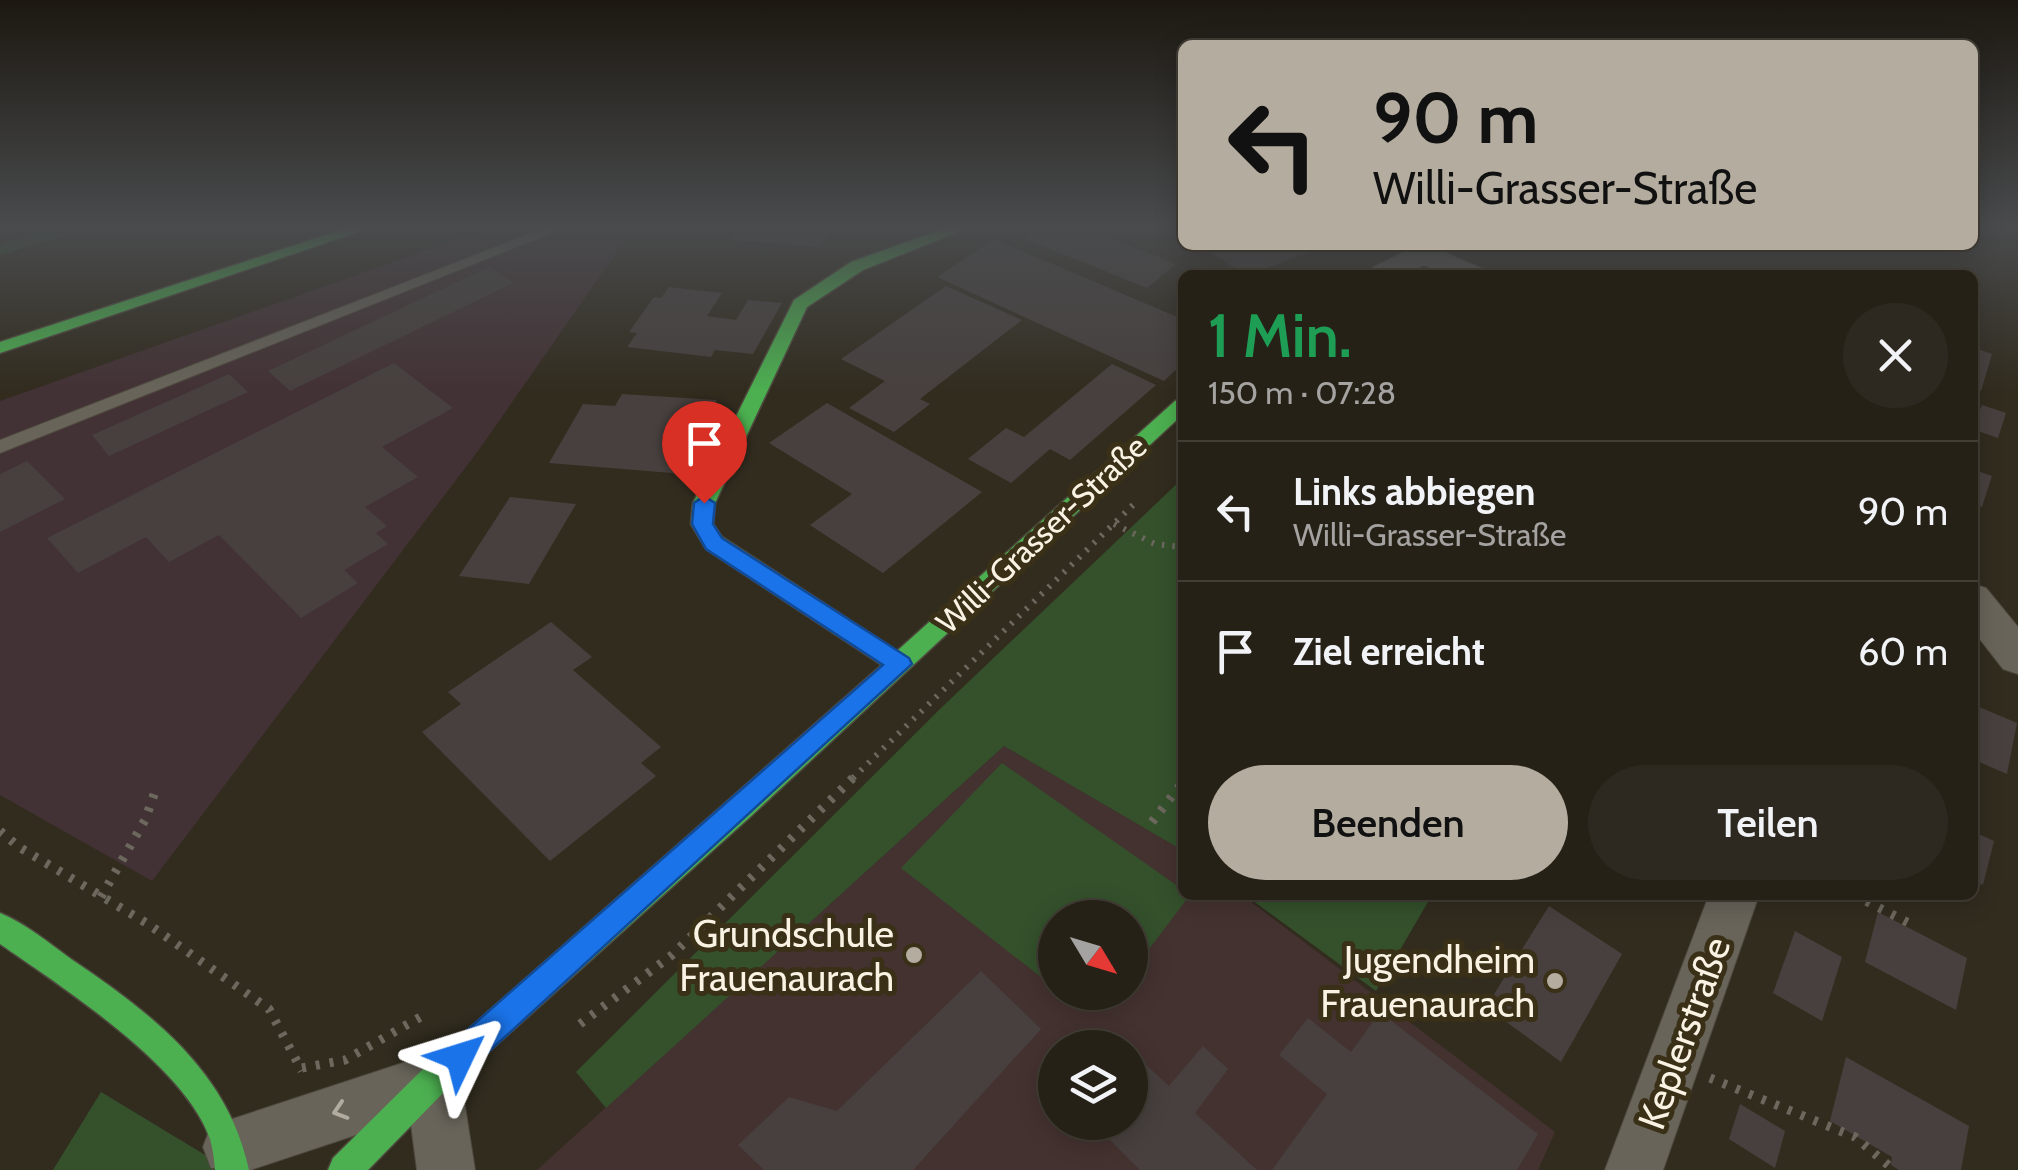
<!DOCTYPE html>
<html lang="de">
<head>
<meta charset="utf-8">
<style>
	:root { --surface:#262117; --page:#2e2920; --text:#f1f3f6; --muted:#a4a3a1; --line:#423e36; --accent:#b4ad9f }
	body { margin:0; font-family:Cabin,sans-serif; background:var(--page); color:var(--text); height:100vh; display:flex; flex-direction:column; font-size:38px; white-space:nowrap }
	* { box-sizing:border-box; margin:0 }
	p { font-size:32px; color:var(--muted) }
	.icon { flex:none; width:55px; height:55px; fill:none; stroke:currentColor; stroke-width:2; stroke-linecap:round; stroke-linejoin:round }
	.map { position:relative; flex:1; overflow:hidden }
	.side { position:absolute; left:1178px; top:270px; width:800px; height:630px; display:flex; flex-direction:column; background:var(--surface); border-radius:15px; box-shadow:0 5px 25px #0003,0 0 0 2px var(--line) }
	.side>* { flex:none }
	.top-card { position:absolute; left:1178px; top:40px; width:800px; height:210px; border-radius:15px; box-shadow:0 5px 25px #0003,0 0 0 2px var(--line); background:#b4ad9f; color:#111; overflow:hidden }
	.needle { width:65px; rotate:128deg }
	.buttons { position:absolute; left:1038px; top:900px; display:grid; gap:20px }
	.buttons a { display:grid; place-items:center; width:110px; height:110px; border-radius:50%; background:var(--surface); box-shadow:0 5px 25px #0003,0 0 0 2px var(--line); font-size:50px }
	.pin { position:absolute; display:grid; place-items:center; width:85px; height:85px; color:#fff; margin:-102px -42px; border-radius:50% 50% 50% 0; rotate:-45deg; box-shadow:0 0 10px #0007 }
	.pin .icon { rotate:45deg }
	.me { position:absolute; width:110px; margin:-55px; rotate:49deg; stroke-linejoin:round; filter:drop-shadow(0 0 8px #0008) }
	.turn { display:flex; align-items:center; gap:35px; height:210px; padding:0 30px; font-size:45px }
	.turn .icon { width:130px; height:130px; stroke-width:2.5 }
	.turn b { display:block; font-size:70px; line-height:85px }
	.round { display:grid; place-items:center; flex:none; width:105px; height:105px; border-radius:52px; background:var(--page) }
	.head { display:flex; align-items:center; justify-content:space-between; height:170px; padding:0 30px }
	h1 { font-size:60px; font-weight:600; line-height:75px; color:#1e9e55 }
	.cta { display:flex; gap:20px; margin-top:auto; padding:20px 30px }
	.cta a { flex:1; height:115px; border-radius:60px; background:var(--accent); color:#111; font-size:40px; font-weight:600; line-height:115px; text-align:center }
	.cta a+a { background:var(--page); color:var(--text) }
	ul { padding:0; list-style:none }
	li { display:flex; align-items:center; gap:30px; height:140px; padding:0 30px; border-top:2px solid var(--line) }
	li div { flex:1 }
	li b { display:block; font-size:38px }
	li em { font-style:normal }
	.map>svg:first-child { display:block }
	.commercial { fill:#433235 }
	.education { fill:#443230; fill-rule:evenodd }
	.green { fill:#34512c }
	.building { fill:#47403e }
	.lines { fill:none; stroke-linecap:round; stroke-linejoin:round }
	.lane-casing { stroke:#4e493e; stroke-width:2 }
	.street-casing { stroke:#4e493e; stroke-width:2 }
	.fast-casing { stroke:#4e493e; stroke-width:3 }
	.path-far1 { stroke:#6c685e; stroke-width:6; stroke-dasharray:2.5 8; stroke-linecap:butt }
	.path { stroke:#6c685e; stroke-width:9; stroke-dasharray:4 10; stroke-linecap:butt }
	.lane { fill:#68645a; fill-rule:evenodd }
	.street { fill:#68645a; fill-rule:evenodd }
	.fast { fill:#4caf50; fill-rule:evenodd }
	.oneway { stroke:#b1ac9f }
	.route { fill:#1a73e8; stroke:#114b97; stroke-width:2.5 }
	.poi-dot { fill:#b4ad9f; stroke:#3a3017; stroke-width:4 }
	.labels { text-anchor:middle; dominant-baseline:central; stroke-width:10; stroke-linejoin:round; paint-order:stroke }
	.street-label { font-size:32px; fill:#faf3e4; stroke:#3a3017 }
	.near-poi-label { font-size:38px; fill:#faf3e4; stroke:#3a3017; text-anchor:end }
	.near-street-label { font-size:38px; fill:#faf3e4; stroke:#3a3017 }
</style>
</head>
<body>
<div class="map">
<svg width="2018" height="1170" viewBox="0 0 2018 1170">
	<rect width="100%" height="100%" fill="#322c1f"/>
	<path class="commercial" d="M495 226H635L478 451 152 881 0 795V401Z"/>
	<path class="education" d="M1004 746 1182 850V895H1242L1555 1132 1538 1170H537ZM1055 918H1130V992H1055ZM1055 1048H1130V1122H1055Z"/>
	<g class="green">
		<path d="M57 226H96L0 255V244Z"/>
		<path d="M1182 479V850L1004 746 606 1108 576 1072 940 709Z"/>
		<path d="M1002 763 1182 889V895H1190L1130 974V918H1055V988L901 868Z"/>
		<path d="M1245 895H1432L1376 991Z"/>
		<path d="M101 1092 230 1170H53Z"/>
	</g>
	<g class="building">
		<path d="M741 226H832L820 247 733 240Z"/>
		<path d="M1040 226H1080L1176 264 1147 288 1023 238Z"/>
		<path d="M994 239 1182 319V364L1164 381 937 277Z"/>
		<path d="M1198 245H1330L1247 275Z"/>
		<path d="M489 267 513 283 290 391 268 371Z"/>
		<path d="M946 286 1022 320 920 399 930 404 894 432 849 408 885 381 841 359Z"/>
		<path d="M669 287 722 293 707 316 736 320 748 300 782 303 753 354 715 350 711 357 627 347 637 333 629 332 654 297 661 298Z"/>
		<path d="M1972 347 1992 354 1981 391 1972 388Z"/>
		<path d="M394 363 453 408 382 447 418 477 365 507 387 526 376 533 388 544 344 570 358 583 301 618 219 535 169 562 146 537 78 573 47 538Z"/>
		<path d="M1112 364 1156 385 1070 460 1050 449 1011 483 968 459 1006 428 1024 437Z"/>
		<path d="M229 374 248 392 109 456 92 435Z"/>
		<path d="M622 394 717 400 684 474 549 463 583 404 615 406Z"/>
		<path d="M827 403 982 492 883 573 810 525 852 494 769 443Z"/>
		<path d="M1982 405 2006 413 1998 438 1972 429V410L1979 412Z"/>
		<path d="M27 461 65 499 0 532V474Z"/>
		<path d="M1972 469 1992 476 1982 507 1972 503Z"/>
		<path d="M510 497 576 504 529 584 459 576Z"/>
		<path d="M551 622 592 657 573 670 661 747 641 763 656 776 550 861 422 732 461 704 448 692Z"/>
		<path d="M1972 704 2017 723 2007 774 1972 759Z"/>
		<path d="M1972 831 1994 841 1983 885 1972 881Z"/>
		<path d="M1549 906 1622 954 1561 1062 1486 1007Z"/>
		<path d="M1878 912 1967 958 1956 1010 1865 962Z"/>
		<path d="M1795 931 1842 957 1822 1021 1773 993Z"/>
		<path d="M981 971 1041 1029 913 1170H764L738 1145 789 1097 837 1111Z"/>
		<path d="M1380 1012 1538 1134 1517 1170H1272L1327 1094 1279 1055 1308 1018 1351 1052Z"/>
		<path d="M1203 1046 1228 1069 1195 1113 1257 1170H1140L1092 1122H1130V1050L1169 1086Z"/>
		<path d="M1846 1057 1969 1126 1961 1170H1899L1891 1165 1892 1157 1830 1121Z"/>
		<path d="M1740 1104 1785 1131 1775 1168 1729 1139Z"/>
	</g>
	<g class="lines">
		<defs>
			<path id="lane" d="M550 226H569L0 453V440Z"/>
			<g id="street">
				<path d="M1417 245H1455L1446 253 1483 269 1487 275H1447L1424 265 1404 275H1366L1370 269Z"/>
				<path d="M1972 584 1986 588 2018 627V674L2003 669 1972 629Z"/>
				<path d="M1709 895H1759L1663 1170H1605Z"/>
				<path d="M433 1053 453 1061 461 1081 475 1170H417L410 1117 250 1170 211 1168 203 1147 211 1126Z"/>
			</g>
			<g id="fast">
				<path d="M353 226H376L0 353V342Z"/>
				<path d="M951 226H973L863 270 807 307 715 503 713 524 722 537 897 651 1175 401 1182 399V415L750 817 444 1092 368 1170H328L333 1158 422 1070 882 665 706 549 691 524 693 503 794 300 851 262Z"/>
				<path d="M0 913C25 923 49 943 71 959 151 1013 228 1071 249 1170H215C214 1160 213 1149 210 1139 185 1066 62 987 0 944Z"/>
			</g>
		</defs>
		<use href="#lane" class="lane-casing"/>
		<use href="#street" class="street-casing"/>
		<use href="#fast" class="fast-casing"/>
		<g class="path-far1">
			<path d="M1114 524 1155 544 1182 547"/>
			<path d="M853 778 1135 503"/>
		</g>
		<g class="path">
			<path d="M1152 822 1182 783"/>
			<path d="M0 831 19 847 148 924 269 1009 302 1071"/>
			<path d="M1854 895 1909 923"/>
			<path d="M101 897 145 820 156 789"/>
			<path d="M580 1024 672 955 855 776"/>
			<path d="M302 1068 345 1060 424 1015"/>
			<path d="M1710 1078 1855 1137 1894 1170"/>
		</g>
		<use href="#lane" class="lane"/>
		<use href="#street" class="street"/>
		<use href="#fast" class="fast"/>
	</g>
	<defs><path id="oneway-chevron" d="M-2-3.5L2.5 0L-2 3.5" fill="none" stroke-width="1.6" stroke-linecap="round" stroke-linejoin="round" transform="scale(2.5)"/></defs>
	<use class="oneway" href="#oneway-chevron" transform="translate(340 1111) rotate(162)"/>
	<linearGradient id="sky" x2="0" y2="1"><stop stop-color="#1c1811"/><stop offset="0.58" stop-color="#494b4d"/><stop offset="1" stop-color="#494b4d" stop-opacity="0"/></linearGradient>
	<rect width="2018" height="390" fill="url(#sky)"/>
	<path class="route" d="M704 496 715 503 713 524 722 538 909 658 912 664 471 1068 460 1073 449 1068 444 1057 449 1046 883 665 706 549 692 524 694 503Z"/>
	<g class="poi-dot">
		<circle cx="914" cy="955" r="10"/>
		<circle cx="1555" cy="981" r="10"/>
	</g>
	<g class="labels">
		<g class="street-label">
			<text transform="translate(1041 534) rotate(-43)">Willi-Grasser-Straße</text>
		</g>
		<g class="near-poi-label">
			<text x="894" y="933">Grundschule<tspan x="894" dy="44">Frauenaurach</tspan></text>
			<text x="1535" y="959">Jugendheim<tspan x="1535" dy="44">Frauenaurach</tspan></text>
		</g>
		<g class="near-street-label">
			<text transform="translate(1684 1033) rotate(-70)">Keplerstraße</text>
		</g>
	</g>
</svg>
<div class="buttons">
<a><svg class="needle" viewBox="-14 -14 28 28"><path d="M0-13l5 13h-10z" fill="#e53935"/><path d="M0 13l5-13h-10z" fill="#a4a3a1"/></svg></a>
<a><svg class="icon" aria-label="layers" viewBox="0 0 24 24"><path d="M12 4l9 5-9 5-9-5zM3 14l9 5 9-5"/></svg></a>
</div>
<div class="pin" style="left:704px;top:503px;background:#d93025"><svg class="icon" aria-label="arrive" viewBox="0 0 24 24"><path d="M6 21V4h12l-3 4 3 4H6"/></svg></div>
<svg class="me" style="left:460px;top:1057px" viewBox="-20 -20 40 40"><path d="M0-17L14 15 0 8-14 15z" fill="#1a73e8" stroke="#fff" stroke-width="4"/></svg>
<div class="top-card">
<div class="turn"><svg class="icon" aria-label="left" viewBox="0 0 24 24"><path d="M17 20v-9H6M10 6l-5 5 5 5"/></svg><div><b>90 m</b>Willi-Grasser-Straße</div></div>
</div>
<section class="side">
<div class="head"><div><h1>1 Min.</h1><p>150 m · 07:28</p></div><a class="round"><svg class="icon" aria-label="close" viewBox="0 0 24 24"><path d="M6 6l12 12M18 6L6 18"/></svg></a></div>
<ul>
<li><svg class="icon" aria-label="left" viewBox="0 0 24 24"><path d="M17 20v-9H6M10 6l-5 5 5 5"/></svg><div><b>Links abbiegen</b><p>Willi-Grasser-Straße</p></div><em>90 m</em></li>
<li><svg class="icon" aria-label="arrive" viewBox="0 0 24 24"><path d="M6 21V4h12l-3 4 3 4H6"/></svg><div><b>Ziel erreicht</b></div><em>60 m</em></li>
</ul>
<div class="cta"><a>Beenden</a><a>Teilen</a></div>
</section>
</div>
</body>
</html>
